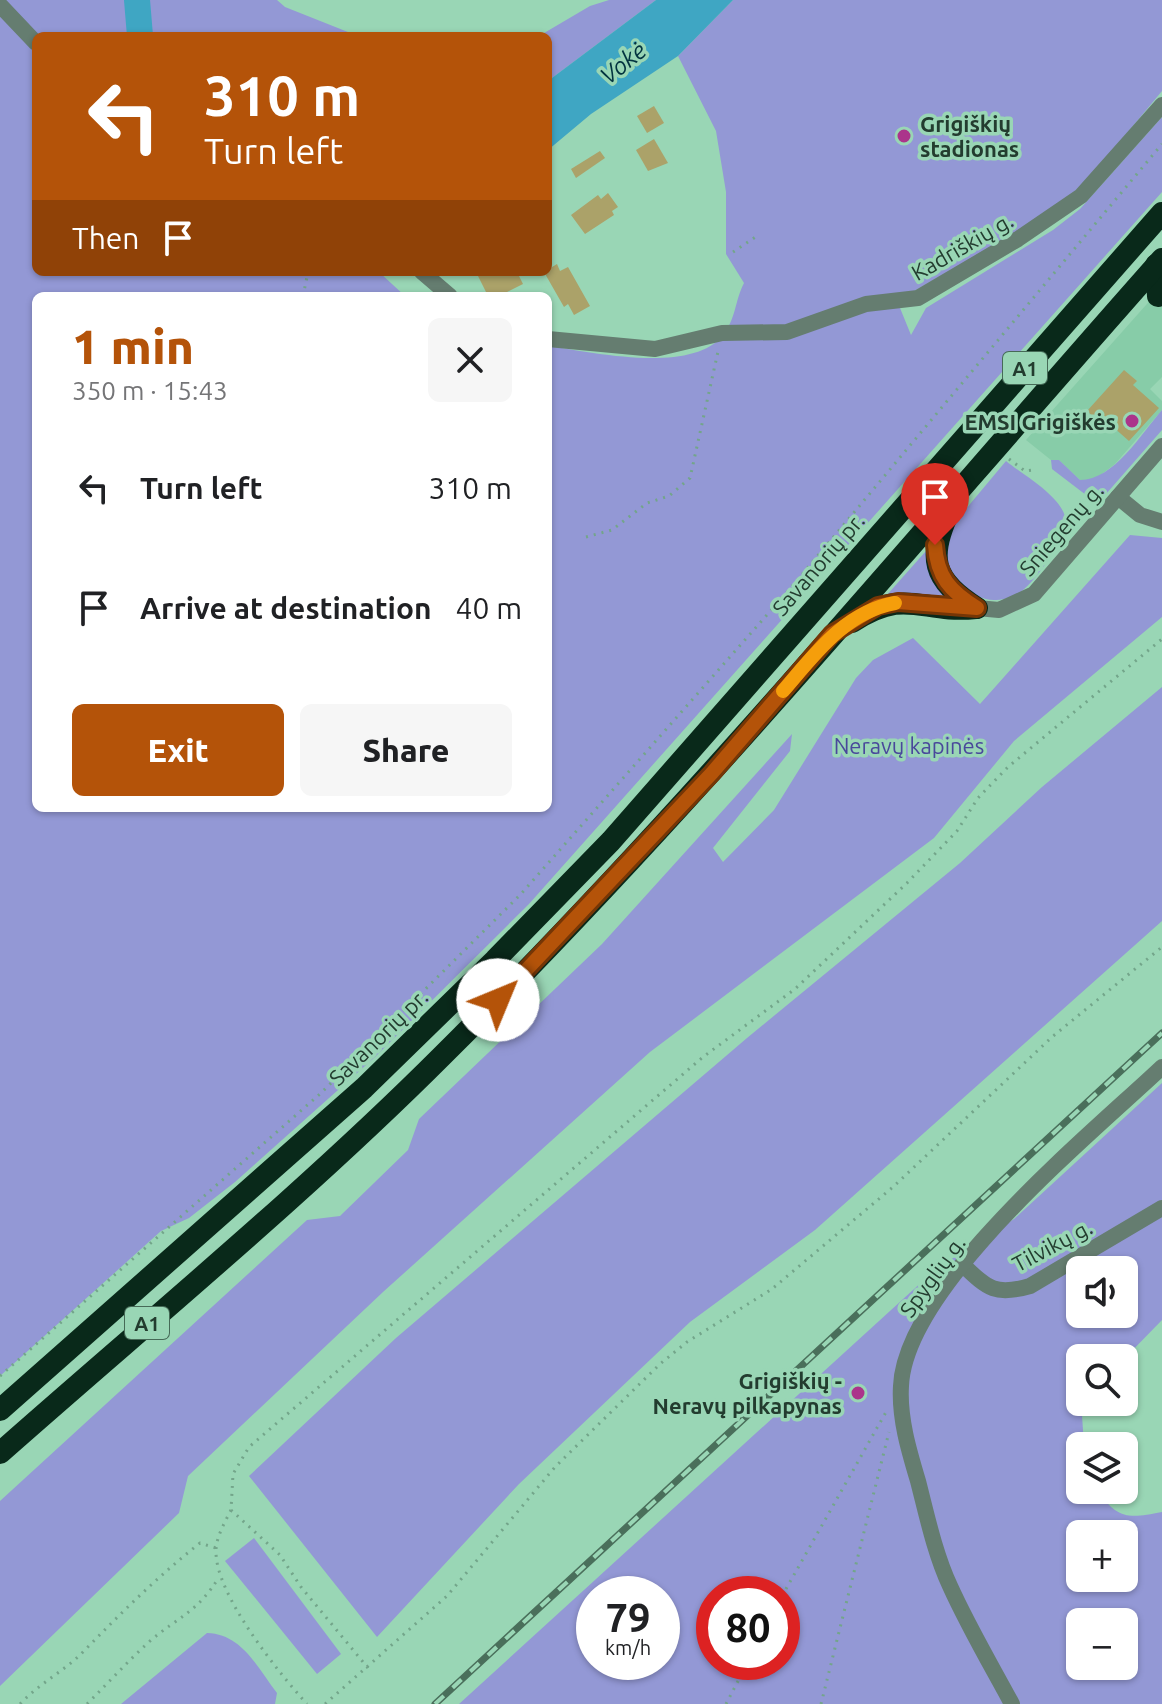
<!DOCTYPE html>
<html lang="en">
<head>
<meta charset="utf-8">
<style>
	:root { --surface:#fff; --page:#f6f6f6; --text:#202124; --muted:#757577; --accent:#b45309 }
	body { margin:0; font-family:Ubuntu,sans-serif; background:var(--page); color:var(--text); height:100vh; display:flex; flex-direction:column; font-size:30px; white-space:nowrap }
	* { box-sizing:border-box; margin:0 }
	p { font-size:26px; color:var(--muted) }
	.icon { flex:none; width:44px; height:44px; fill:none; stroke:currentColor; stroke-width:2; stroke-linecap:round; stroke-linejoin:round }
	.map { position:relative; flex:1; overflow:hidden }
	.drawer { position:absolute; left:32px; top:292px; width:520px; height:520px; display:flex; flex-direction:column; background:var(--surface); border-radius:12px; box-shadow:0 2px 6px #0004 }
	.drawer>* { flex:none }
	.banner { position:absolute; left:32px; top:32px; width:520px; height:244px; border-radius:12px; box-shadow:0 2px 6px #0004; background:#b45309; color:#fff; overflow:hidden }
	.buttons { position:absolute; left:1066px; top:1256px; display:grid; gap:16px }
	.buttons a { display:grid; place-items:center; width:72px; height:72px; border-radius:12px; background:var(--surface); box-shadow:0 2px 6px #0004; font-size:40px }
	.speed { position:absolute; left:576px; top:1576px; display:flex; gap:16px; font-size:40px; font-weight:700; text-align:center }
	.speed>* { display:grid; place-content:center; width:104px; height:104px; border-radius:50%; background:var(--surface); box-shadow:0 2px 6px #0004; line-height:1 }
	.speed small { font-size:20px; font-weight:400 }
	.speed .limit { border:12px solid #d22; background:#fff; color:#111 }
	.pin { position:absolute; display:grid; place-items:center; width:68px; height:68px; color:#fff; margin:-82px -34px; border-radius:50% 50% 50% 0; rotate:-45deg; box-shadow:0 0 8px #0007 }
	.pin .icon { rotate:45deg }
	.me { position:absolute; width:88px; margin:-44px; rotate:45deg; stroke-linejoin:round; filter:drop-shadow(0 0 6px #0008) }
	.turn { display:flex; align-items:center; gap:28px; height:168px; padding:0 40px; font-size:36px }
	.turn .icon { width:104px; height:104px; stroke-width:2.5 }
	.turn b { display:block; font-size:56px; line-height:68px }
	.then { display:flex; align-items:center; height:76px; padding:0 40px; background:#0003; gap:16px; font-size:30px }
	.round { display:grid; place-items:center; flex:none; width:84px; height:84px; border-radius:12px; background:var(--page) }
	.summary { display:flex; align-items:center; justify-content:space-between; height:136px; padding:0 40px }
	h1 { font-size:48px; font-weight:800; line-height:60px; color:var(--accent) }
	.cta { display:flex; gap:16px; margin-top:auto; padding:16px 40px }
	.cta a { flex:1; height:92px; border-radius:12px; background:var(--accent); color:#fff; font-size:32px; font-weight:800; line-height:92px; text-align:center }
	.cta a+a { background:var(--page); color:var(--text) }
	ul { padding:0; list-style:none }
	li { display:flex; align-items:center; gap:24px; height:120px; padding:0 40px }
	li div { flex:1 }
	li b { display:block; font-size:30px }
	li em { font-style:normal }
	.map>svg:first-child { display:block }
	.built { fill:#87cca8 }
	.green { fill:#9398d5; fill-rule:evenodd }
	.water { fill:#3fa6c3 }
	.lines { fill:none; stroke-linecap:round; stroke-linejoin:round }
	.river { stroke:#3fa6c3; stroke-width:26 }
	.building { fill:#aba269 }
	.path { stroke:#73a58a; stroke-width:3; stroke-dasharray:2 6; stroke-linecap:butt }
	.minor { stroke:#657d70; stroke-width:16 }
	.highway { stroke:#09291a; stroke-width:22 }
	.rail-casing { stroke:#4a6f5b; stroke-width:7 }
	.rail { stroke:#99d6b5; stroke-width:4; stroke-dasharray:12; stroke-linecap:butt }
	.route-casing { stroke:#753606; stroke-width:20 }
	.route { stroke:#b45309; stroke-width:14 }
	.slow { stroke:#f59e0b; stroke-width:14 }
	.poi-dot { fill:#ab348b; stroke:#99d6b5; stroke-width:3 }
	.labels { text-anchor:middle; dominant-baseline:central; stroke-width:7; stroke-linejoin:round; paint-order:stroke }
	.shield { fill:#99d6b5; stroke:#466a57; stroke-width:2 }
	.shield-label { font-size:20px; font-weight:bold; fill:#233c2f }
	.poi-label { font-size:22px; font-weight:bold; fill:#233c2f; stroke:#99d6b5; text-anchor:end }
	.street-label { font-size:22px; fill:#233c2f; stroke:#99d6b5 }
	.park-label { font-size:22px; fill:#49489b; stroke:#99d6b5 }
	.water-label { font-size:24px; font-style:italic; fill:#02333f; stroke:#99d6b5 }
</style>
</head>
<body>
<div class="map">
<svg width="1162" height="1704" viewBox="0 0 1162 1704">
	<rect width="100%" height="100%" fill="#99d6b5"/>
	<path class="built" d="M1162 287V377L1150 389 1162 401V410L1115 464 1094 480H1080L1059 460H1051L1026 440Z"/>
	<g class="green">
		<path d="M0 0H277L285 7 358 36H36V272H379L405 296H36V808H548V346C591 352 692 375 723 335 736 319 735 300 744 283L726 254V192L716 131 678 56 733 0H1162V91L1088 180 1047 215 902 298 900 308 911 335 926 308 1053 230 1080 209 1162 117V192L529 904 375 1057 235 1182 189 1218 161 1231 0 1376Z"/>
		<path d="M609 0H656L548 81V36H539L590 6Z"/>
		<path d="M1162 410V430L1106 494 1086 495 1052 469 1051 460H1059L1080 480C1114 480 1141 434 1162 410Z"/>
		<path d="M1006 461C1023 475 1058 494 1065 516 1070 535 1034 584 1018 594 1013 598 1000 600 994 600 971 599 958 582 943 567L950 528Z"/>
		<path d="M1130 535 1162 538V617L1014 741 934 838 650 1052 383 1292 188 1476 179 1513 0 1686V1501L307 1220 340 1216 408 1150 419 1119 602 944 792 734 790 751 713 848 723 862 774 810 856 678 873 660 913 638 980 704Z"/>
		<path d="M926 551 952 602 886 596Z"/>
		<path d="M1162 687V921L815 1230 690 1322 519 1484 377 1637 249 1476 396 1338 747 1038 960 863 1042 787Z"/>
		<path d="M1162 1083V1320L1124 1359 1080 1358V1402H1087L1082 1415 1084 1446H1080V1490H1097C1117 1519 1128 1519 1162 1512V1704H459L936 1269 1014 1219ZM1080 1270H1124V1314H1080ZM1080 1534H1124V1578H1080ZM594 1594H662V1662H594ZM714 1594H782V1662H714ZM1080 1622H1124V1666H1080Z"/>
		<path d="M254 1538 341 1654 317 1674 225 1561Z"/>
		<path d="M207 1633C242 1634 257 1667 277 1693L275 1704H121Z"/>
	</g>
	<path class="water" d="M656 0H733L678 56 591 114 548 150V81Z"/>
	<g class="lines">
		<path class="river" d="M137 0 140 36"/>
	</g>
	<g class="building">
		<path d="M654 106 664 123 647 133 637 116Z"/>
		<path d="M654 139 668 163 648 171 636 150Z"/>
		<path d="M600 151 605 158 576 178 571 169Z"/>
		<path d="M608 193 618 207 612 211 614 215 585 234 571 215 598 195 601 199Z"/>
		<path d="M557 264 560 271 568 267 590 306 574 315 568 304 564 307 544 272Z"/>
		<path d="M476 272H517L523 284 499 296H488Z"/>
		<path d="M1124 370 1137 381 1133 385 1159 408 1129 441 1104 419 1100 423 1087 411Z"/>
	</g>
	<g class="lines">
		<g class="path">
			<path d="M733 252 757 236"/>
			<path d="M303 296 308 272"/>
			<path d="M1009 459 1025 471 1033 470"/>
			<path d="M586 537 612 530 647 503 669 496 690 478 719 347"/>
			<path d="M0 1376 321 1093 521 894 795 583 1162 144"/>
			<path d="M231 1510C225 1522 216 1537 216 1551 215 1594 278 1672 307 1704"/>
			<path d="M782 1596 886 1412"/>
			<path d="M368 1668 301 1587 280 1555 231 1510 233 1474 249 1447 703 1057 795 989 907 883 957 831 978 798 1008 767 1162 639"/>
			<path d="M20 1704C40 1683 64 1671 82 1653 120 1614 157 1577 200 1543L216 1548"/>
			<path d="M87 1704C108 1683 128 1661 150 1641 178 1617 198 1612 219 1577"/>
			<path d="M325 1704 447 1596 555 1467 660 1364 687 1342 772 1289 893 1187 1052 1037 1162 947"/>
			<path d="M726 1704 748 1662"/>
			<path d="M821 1704 889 1432"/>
		</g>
		<g class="minor">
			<path d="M0 5 36 43"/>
			<path d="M422 272 450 296"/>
			<path d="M548 339 655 349 722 333 787 332 866 304 918 298 1018 239 1081 196 1162 105"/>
			<path d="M1118 497 1140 515 1162 522"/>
			<path d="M977 608 999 610 1034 594 1162 446"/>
			<path d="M963 1265C988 1289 996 1296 1030 1286L1162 1208"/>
			<path d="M1012 1704C991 1665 968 1626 950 1586 935 1554 927 1516 918 1481 909 1451 899 1418 901 1386 905 1286 1091 1134 1162 1067"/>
		</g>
		<g class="highway">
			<path d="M1156 265 1158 296"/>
			<path d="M950 510C927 557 932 580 977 608"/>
			<path d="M852 622C908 586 920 614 976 608"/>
			<path d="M0 1410 364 1088 495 960 611 841 1162 213"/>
			<path d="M0 1453C148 1322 303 1195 443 1055 697 803 925 526 1162 259"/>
		</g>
		<defs>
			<path id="rail" d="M435 1704 1162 1033"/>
		</defs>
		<use href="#rail" class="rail-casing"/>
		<use href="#rail" class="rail"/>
	</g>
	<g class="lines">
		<defs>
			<path id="route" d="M498 1000 712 773 832 634 878 606 898 602 977 608C950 591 937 577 935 545"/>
		</defs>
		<use href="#route" class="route-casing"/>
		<use href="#route" class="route"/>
		<path class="slow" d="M783 691C814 655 845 612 895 603"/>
	</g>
	<g class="poi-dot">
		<circle cx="904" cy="136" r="8"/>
		<circle cx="1132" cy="421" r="8"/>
		<circle cx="858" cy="1393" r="8"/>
	</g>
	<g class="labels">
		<g class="shield">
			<rect x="1003" y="352" width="44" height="32" rx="6"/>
			<rect x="125" y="1307" width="44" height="32" rx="6"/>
		</g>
		<g class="shield-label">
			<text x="1025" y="368">A1</text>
			<text x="147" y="1323">A1</text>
		</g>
		<g class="poi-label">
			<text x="920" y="123" text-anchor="start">Grigiškių<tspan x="920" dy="25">stadionas</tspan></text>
			<text x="1116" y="421">EMSI Grigiškės</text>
			<text x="842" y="1380">Grigiškių -<tspan x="842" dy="25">Neravų pilkapynas</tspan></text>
		</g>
		<g class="street-label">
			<text transform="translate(962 246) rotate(-30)">Kadriškių g.</text>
			<text transform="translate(1061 529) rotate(-49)">Sniegenų g.</text>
			<text transform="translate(818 564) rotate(-49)">Savanorių pr.</text>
			<text transform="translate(378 1037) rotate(-44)">Savanorių pr.</text>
			<text transform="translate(1052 1245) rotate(-28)">Tilvikų g.</text>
			<text transform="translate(932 1276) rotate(-54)">Spyglių g.</text>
		</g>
		<g class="park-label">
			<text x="909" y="745">Neravų kapinės</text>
		</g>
		<g class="water-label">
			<text transform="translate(623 63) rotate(-39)">Vokė</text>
		</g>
	</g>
</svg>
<div class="buttons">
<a><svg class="icon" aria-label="sound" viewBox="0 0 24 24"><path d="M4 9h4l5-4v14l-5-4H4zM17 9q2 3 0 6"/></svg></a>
<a><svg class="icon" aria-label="search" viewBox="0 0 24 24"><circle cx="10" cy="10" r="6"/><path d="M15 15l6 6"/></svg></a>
<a><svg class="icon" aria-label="layers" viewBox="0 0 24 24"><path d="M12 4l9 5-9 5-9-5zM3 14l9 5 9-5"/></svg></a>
<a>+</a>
<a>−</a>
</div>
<div class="speed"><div>79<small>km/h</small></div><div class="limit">80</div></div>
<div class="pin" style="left:935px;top:545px;background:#d93025"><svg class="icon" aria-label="arrive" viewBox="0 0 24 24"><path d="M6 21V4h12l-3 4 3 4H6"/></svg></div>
<svg class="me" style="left:498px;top:1000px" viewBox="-20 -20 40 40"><circle r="19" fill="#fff"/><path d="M0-13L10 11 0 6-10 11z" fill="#b45309"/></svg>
<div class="banner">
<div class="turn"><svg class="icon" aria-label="left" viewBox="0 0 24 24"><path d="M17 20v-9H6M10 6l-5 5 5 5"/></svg><div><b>310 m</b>Turn left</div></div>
<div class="then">Then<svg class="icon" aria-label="arrive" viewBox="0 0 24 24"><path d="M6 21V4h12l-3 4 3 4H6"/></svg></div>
</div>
<section class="drawer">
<div class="summary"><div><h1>1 min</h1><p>350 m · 15:43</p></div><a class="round"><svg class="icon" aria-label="close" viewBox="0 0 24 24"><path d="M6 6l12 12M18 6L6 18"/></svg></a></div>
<ul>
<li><svg class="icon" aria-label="left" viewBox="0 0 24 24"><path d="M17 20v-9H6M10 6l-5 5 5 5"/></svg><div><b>Turn left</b></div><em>310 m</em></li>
<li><svg class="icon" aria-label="arrive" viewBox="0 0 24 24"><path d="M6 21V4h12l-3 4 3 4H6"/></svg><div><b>Arrive at destination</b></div><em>40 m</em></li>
</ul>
<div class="cta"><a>Exit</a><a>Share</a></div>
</section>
</div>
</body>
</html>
